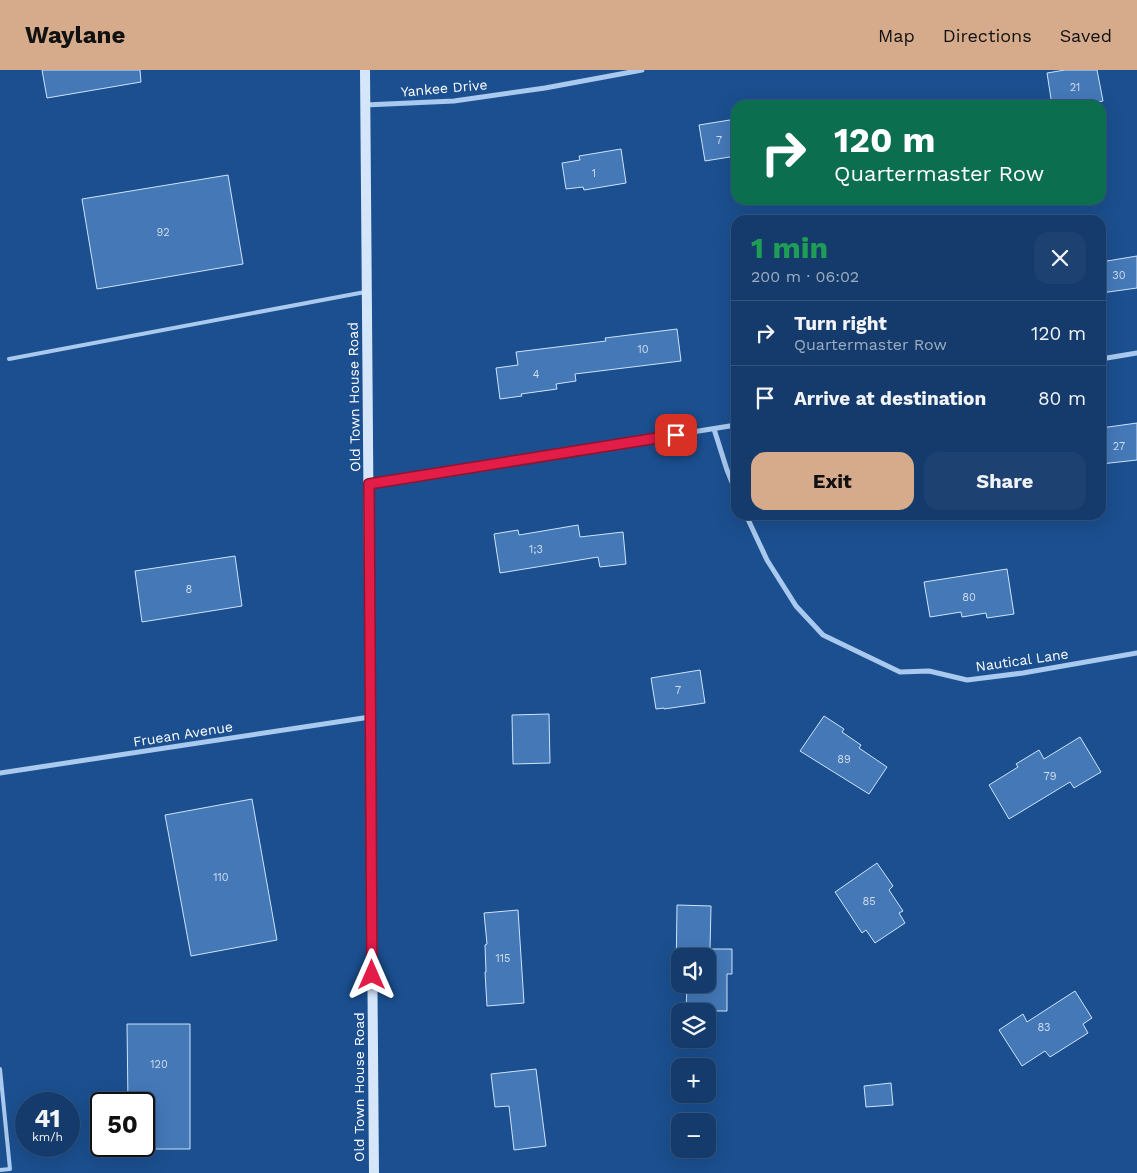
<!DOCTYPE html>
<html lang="en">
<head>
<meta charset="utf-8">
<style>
	:root { --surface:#143b6b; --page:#1d4271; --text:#f1f3f6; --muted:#9dadc1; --line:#33557e; --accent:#d6ab8b }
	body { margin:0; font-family:"Work Sans",sans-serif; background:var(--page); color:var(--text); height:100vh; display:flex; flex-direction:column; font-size:19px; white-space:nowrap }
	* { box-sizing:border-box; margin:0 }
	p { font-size:16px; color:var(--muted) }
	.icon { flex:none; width:28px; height:28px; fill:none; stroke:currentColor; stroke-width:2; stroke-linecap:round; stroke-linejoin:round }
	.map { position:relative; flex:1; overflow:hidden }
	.panel { position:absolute; left:731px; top:145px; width:375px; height:305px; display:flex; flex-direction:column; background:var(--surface); border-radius:15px; box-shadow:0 5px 20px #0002,0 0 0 1px var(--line) }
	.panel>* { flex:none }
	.guide { position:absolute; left:731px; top:30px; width:375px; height:105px; border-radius:15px; box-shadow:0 5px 20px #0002,0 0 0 1px var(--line); background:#0b6e4f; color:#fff; overflow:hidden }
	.tools { position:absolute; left:671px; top:878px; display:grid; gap:10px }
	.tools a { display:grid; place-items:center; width:45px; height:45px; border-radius:10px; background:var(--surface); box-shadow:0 5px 20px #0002,0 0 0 1px var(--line); font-size:25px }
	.speed { position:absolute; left:15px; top:1022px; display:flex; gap:10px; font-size:25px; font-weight:700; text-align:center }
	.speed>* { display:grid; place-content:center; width:65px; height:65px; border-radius:50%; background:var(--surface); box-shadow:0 5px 20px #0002,0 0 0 1px var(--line); line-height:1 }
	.speed small { font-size:12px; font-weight:400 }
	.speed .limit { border:2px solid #111; border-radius:8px; background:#fff; color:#111 }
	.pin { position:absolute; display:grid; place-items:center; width:42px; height:42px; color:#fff; margin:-21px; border-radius:10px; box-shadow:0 2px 8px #0006 }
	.me { position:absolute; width:55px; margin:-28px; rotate:0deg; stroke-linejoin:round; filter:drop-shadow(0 0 4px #0008) }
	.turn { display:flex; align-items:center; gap:18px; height:105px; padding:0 20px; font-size:22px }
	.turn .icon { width:65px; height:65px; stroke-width:2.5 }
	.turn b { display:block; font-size:35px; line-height:42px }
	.round { display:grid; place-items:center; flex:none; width:52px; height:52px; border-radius:15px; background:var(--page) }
	.head { display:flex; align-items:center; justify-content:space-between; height:85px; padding:0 20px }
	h1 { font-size:30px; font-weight:700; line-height:38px; color:#1e9e55 }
	.primary-button { display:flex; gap:10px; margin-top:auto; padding:10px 20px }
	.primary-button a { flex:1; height:58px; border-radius:15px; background:var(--accent); color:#111; font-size:20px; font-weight:700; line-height:58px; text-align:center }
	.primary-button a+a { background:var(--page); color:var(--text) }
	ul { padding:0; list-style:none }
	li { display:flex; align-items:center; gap:15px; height:65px; padding:0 20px; border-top:1px solid var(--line) }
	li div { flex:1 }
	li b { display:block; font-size:19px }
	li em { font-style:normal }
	header { display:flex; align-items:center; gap:30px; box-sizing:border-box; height:70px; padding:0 25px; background:var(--accent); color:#111 }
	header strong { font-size:24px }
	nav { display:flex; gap:28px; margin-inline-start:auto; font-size:18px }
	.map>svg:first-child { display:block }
	.building { fill:#4478b7; stroke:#cfe3fa }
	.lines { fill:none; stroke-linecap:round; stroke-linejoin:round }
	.lane { stroke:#a9c9ee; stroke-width:4 }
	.street { stroke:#a9c9ee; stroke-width:5 }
	.secondary { stroke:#d6e6fa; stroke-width:10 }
	.route-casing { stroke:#92132f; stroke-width:12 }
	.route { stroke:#e11d48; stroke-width:9 }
	.labels { text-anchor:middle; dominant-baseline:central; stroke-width:4.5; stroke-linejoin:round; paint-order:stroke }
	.number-label { font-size:11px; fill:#d0dded }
	.street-label { font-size:14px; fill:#fff; stroke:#1b4f8f }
</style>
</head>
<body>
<header>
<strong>Waylane</strong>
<nav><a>Map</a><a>Directions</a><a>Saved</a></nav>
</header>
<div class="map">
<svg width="1137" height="1103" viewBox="0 0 1137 1103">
	<rect width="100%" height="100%" fill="#1b4f8f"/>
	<g class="building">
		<path d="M42 0H140L141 12 47 28Z"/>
		<path d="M1065 0H1097L1103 31 1080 35H1052L1047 3Z"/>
		<path d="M736 49V86L705 91 699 55Z"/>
		<path d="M621 79 626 113 584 120 583 117 566 119 562 93 580 90 579 86Z"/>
		<path d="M228 105 243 194 97 219 82 129Z"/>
		<path d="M1137 186V218L1101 223V192Z"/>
		<path d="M677 259 681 291 575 304 576 311 556 314 557 319 521 324 522 326 500 329 496 298 518 295 516 282 606 271 605 268Z"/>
		<path d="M1137 353V390L1101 394V358Z"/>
		<path d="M578 455 580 467 623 462 626 494 600 497 598 487 500 503 494 464 518 460 519 465Z"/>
		<path d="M235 486 242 536 142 552 135 501Z"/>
		<path d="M1007 499 1014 544 987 548 986 543 962 547 961 542 930 547 924 512Z"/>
		<path d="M700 600 705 633 664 639V638L656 639 651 608Z"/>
		<path d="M549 644 550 693 513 694 512 645Z"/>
		<path d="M824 646 844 659 842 662 861 675 859 678 887 697 869 724 800 681Z"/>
		<path d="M1080 667 1101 702 1074 718 1070 712 1009 749 989 715 1018 697 1016 694 1039 680 1044 689Z"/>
		<path d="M252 729 277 870 191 886 165 745Z"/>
		<path d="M877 793 893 816 889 820 903 841 899 843 905 853 875 873 866 860 862 863 835 822Z"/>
		<path d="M677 835 711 836 710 879H732V904H727V941H686L687 914H708V886H680V908H676Z"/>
		<path d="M518 840 524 933 487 936 485 902H486L485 875 487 874 484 843Z"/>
		<path d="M1075 921 1092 948 1083 954 1088 963 1050 987 1045 981 1022 996 999 960 1023 944 1027 952Z"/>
		<path d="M127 954H190V1079H144V1034H128Z"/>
		<path d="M536 999 546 1076 514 1080 509 1036 495 1037 491 1004Z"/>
		<path d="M891 1013 893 1035 866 1037 864 1016Z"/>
	</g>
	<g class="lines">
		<g class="lane">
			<path d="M9 289 365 222"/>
			<path d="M0 999 10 1099 0 1100"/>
		</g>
		<g class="street">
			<path d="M365 35 454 31 545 18 642 0"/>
			<path d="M1101 289 1137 283"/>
			<path d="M714 359 727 400 736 422"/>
			<path d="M369 414 736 355"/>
			<path d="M746 445 767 490 796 536 823 565 900 602 929 601 967 610 1023 603 1137 583"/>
			<path d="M0 703 370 647"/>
		</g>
		<path class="secondary" d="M365 0 374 1103"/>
	</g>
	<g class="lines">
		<defs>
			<path id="route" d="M372 905 369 414 676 365"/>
		</defs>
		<use href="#route" class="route-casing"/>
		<use href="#route" class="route"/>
	</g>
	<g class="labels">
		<g class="number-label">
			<text x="1075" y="17">21</text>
			<text x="719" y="70">7</text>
			<text x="594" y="103">1</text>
			<text x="163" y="162">92</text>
			<text x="1119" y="205">30</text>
			<text x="643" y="279">10</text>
			<text x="536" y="304">4</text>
			<text x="1119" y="376">27</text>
			<text x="536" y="479">1;3</text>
			<text x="189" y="519">8</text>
			<text x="969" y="527">80</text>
			<text x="678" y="620">7</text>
			<text x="844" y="689">89</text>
			<text x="1050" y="706">79</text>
			<text x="221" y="807">110</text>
			<text x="869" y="831">85</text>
			<text x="503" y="888">115</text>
			<text x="1044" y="957">83</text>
			<text x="159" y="994">120</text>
		</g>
		<g class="street-label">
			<text transform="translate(444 18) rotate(-5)">Yankee Drive</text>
			<text transform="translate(354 327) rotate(-91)">Old Town House Road</text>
			<text transform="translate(1022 590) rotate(-8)">Nautical Lane</text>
			<text transform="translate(183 664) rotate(-9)">Fruean Avenue</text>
			<text transform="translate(359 1017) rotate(-90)">Old Town House Road</text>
		</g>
	</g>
</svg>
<div class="tools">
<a><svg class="icon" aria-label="sound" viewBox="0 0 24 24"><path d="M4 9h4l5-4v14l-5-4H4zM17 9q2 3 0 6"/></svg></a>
<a><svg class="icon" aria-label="layers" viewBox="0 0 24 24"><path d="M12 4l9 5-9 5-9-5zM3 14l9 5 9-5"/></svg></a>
<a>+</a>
<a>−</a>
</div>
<div class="speed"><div>41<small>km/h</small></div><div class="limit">50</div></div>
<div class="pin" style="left:676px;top:365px;background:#d93025"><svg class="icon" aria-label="arrive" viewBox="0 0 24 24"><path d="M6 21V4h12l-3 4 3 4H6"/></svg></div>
<svg class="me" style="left:372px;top:905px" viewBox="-20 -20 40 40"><path d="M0-17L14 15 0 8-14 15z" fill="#e11d48" stroke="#fff" stroke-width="4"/></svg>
<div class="guide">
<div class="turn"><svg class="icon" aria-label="right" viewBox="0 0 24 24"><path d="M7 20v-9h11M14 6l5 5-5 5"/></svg><div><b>120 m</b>Quartermaster Row</div></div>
</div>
<section class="panel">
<div class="head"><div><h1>1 min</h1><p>200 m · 06:02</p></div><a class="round"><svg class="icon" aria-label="close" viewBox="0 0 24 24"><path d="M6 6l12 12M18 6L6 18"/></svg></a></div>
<ul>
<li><svg class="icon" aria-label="right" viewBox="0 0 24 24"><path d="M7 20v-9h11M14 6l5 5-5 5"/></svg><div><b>Turn right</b><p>Quartermaster Row</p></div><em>120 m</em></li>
<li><svg class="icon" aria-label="arrive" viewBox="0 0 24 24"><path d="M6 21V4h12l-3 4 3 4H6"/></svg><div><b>Arrive at destination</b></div><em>80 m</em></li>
</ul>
<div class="primary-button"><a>Exit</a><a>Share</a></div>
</section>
</div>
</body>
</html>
